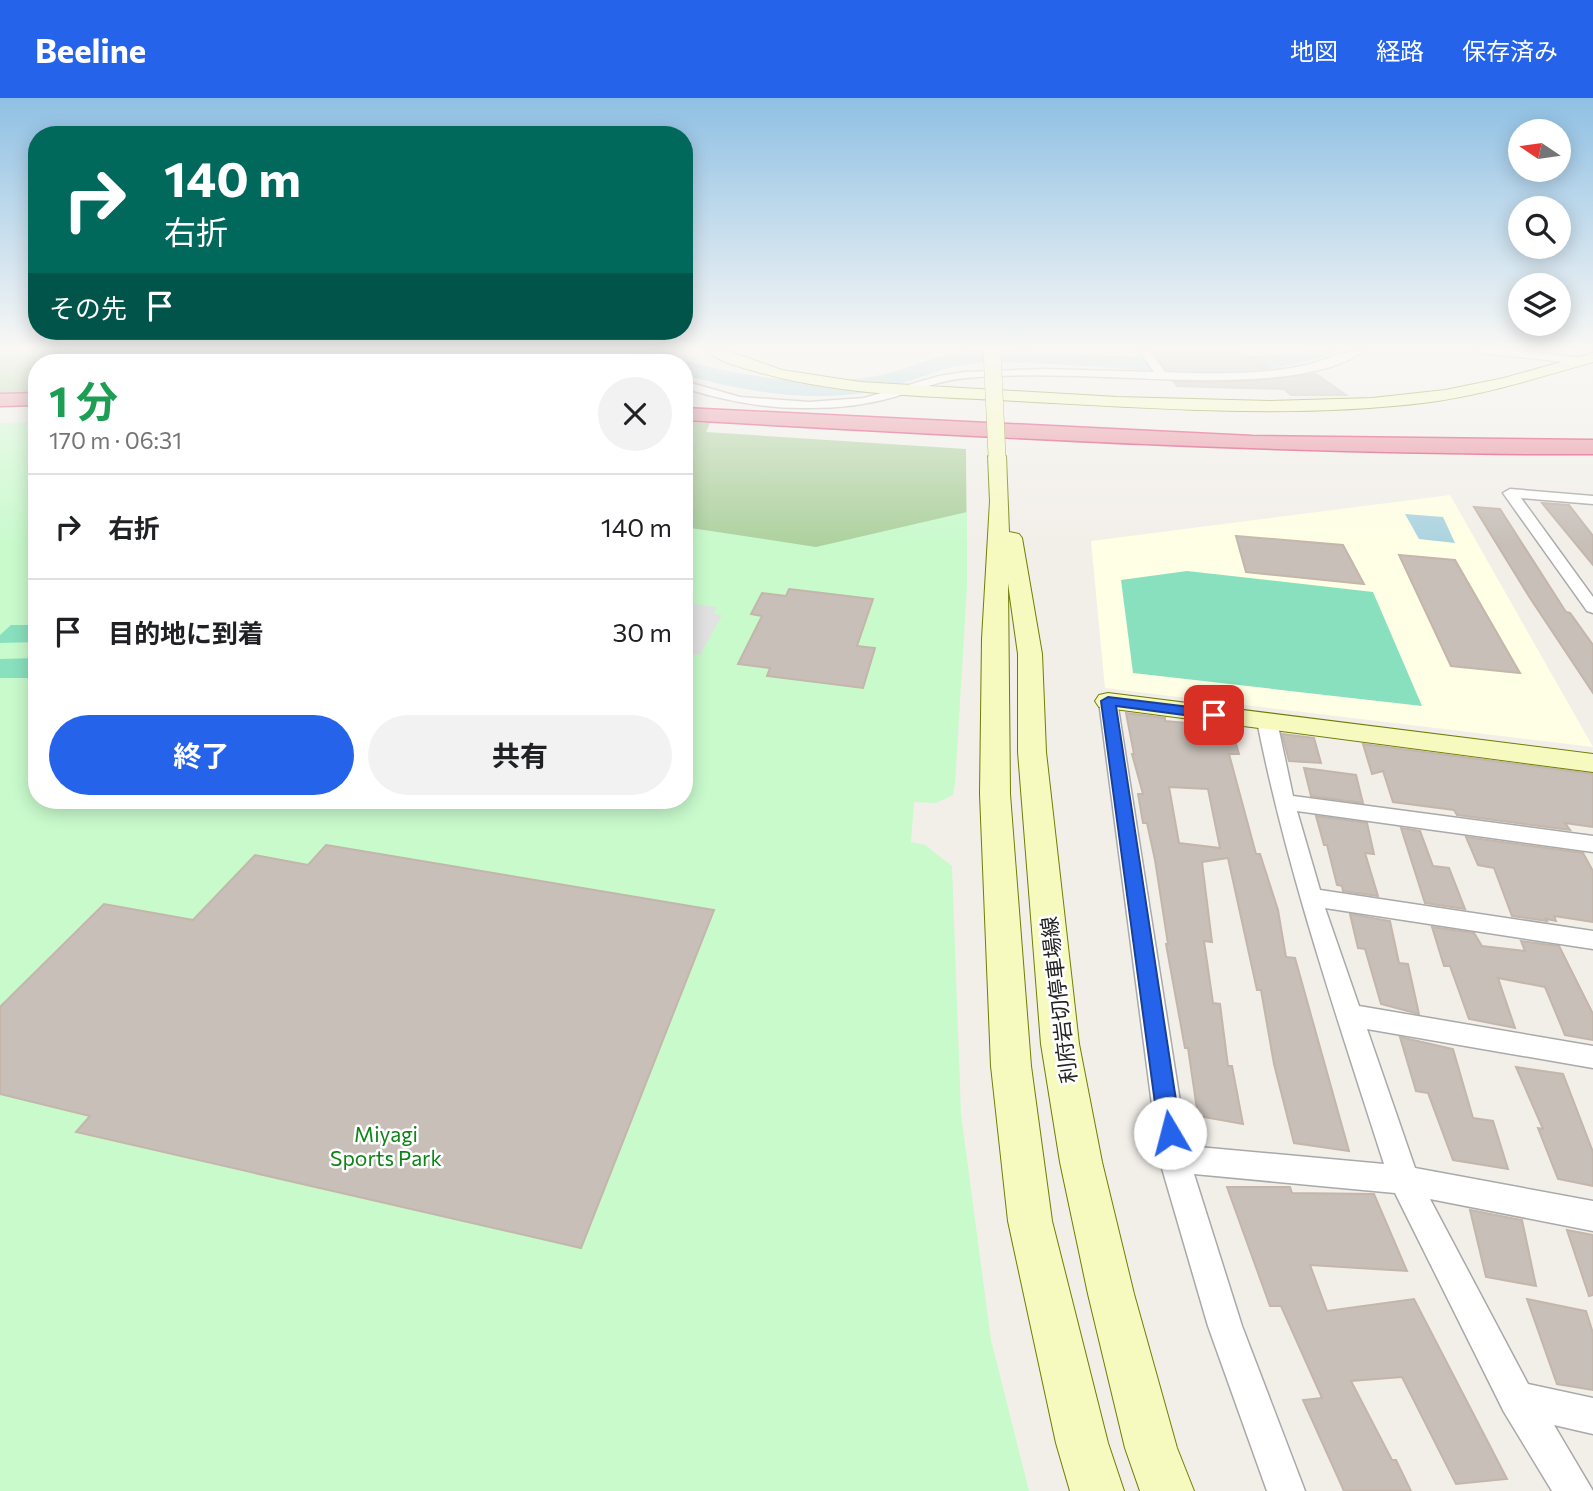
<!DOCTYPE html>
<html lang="ja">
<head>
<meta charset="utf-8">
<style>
	:root { --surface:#fff; --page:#f2f2f2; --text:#202124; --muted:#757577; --line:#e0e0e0; --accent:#2563eb }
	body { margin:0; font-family:Commissioner,"Noto Sans JP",sans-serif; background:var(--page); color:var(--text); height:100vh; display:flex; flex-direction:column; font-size:26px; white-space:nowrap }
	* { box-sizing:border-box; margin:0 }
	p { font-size:23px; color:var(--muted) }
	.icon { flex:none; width:38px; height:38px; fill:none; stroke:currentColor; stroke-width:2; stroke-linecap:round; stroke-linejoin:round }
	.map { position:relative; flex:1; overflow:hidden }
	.details { position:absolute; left:28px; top:256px; width:665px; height:455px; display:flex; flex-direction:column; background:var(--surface); border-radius:28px; box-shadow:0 4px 18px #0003 }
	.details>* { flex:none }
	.hud { position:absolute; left:28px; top:28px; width:665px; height:214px; border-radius:28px; box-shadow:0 4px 18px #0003; background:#00695c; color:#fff; overflow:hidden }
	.needle { width:46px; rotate:283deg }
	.fabs { position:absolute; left:1508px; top:21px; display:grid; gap:14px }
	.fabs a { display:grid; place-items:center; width:63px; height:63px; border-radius:50%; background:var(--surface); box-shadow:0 4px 18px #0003; font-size:35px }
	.pin { position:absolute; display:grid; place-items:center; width:60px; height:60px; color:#fff; margin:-30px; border-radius:14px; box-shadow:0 4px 10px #0006 }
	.me { position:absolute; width:77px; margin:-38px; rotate:352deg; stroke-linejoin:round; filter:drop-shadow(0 0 5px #0008) }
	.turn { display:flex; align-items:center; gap:24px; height:147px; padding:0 21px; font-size:32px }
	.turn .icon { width:91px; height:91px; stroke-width:2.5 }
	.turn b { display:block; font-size:49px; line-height:60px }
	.then { display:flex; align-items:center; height:66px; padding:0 21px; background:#0003; gap:14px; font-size:26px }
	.round { display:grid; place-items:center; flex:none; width:74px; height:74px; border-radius:37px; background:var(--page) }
	.overview { display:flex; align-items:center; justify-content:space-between; height:119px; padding:0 21px }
	h1 { font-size:42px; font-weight:700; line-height:52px; color:#1e9e55 }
	.cta { display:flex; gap:14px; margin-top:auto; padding:14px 21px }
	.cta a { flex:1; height:80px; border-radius:42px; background:var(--accent); color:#fff; font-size:28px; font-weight:700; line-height:80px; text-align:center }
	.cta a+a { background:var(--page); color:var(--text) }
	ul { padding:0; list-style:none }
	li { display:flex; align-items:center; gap:21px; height:105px; padding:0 21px; border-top:2px solid var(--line) }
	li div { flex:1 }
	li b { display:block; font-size:26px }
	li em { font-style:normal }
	header { display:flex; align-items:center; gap:42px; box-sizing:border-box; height:98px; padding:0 35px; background:var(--accent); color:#fff }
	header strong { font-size:33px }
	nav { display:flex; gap:38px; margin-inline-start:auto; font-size:24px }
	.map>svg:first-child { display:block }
	.education { fill:#ffffe5 }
	.forest { fill:#add19e }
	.park { fill:#c8facc }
	.pitch { fill:#88e0be }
	.parking { fill:#e2e2e2 }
	.water { fill:#aad3df }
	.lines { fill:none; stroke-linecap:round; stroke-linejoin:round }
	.river { fill:#aad3df; fill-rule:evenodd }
	.building { fill:#c7bfb8; stroke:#c4b6ab; stroke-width:2; fill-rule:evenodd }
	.street-casing { stroke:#a9a9a9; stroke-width:3 }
	.secondary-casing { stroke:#707d05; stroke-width:2 }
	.highway-casing { stroke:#dc2a67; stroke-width:3 }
	.street { fill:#fff; fill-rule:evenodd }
	.secondary { fill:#f7fabf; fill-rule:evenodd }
	.highway { fill:#e892a2; fill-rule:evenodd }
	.secondary-bridge-casing { stroke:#707d05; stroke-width:18; stroke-linecap:butt }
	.secondary-bridge { stroke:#f7fabf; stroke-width:17 }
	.route { fill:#2563eb; stroke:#184099; stroke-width:2 }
	.labels { text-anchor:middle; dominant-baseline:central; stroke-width:5; stroke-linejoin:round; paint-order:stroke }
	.near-street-label { font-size:21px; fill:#222; stroke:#fff }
	.near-park-label { font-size:21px; fill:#0c8416; stroke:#fff }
</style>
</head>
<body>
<header>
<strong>Beeline</strong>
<nav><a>地図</a><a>経路</a><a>保存済み</a></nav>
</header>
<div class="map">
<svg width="1593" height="1393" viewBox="0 0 1593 1393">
	<rect width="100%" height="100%" fill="#f2efe9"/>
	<path class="education" d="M1450 397 1593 649 1105 590 1091 443Z"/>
	<g class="forest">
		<path d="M0 252H72L58 264H37V297H0Z"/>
		<path d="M684 324 710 325 706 334 966 351 967 488 684 469Z"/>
	</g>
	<path class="park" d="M37 324V702H684V429L816 449 967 414V488L955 686 953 697 936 705 914 704 911 744 925 747 952 768 961 1016 991 1242 1029 1393H0V325Z"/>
	<g class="pitch">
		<path d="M1187 473 1373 494 1422 608 1133 575 1121 482Z"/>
		<path d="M11 527H37V544L0 545V537Z"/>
		<path d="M37 560V573L29 580H0V561Z"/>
	</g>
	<path class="parking" d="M684 505 717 509 713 516 722 517 700 557 684 555Z"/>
	<path class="water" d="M1405 416 1443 419 1455 445 1419 441Z"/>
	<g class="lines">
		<g class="river">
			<path d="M623 252C640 252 664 249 675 264 658 265 635 267 623 252Z"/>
			<path d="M970 252C1047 252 1123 260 1200 261 1246 261 1289 252 1334 252L1331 257C1301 265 1273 272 1242 274 1155 278 1068 262 981 265 946 266 914 284 879 292 814 306 747 294 684 277V264H679L684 263C747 279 811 290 876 278 909 272 936 256 970 252Z"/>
		</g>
	</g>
	<g class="building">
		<path d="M1153 252H1234L1270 270 1166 271Z"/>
		<path d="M1316 276 1346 297H1291L1284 291 1177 288 1174 284H1240Z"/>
		<path d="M1542 405 1569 407 1593 438V467Z"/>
		<path d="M1474 409 1500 411 1566 514 1570 515 1593 547V595L1530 500Z"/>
		<path d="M1236 438 1343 447 1364 486 1246 474Z"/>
		<path d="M1399 457 1455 462 1520 575 1451 568Z"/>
		<path d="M789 491 873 501 857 548 875 550 863 590 767 578 770 570 738 566 762 518 751 516 762 495 786 498Z"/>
		<path d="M1126 615 1165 620V623L1231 629 1239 656H1229L1256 756H1260L1278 812 1286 859 1295 860 1349 1053 1294 1045 1274 966 1261 892H1257L1228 760 1202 764 1212 844 1204 843 1213 905 1220 906 1228 968H1232L1243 1026 1198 1018 1188 950H1185L1166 846H1168L1155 762 1147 725H1143L1138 696H1143L1132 656H1134ZM1169 689 1208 691 1220 750 1179 745Z"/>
		<path d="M1282 636 1314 640 1321 665 1289 663Z"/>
		<path d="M1363 646 1593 676V729L1565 725 1570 732 1457 717 1454 712 1393 704 1383 673 1372 676Z"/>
		<path d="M1304 670 1356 677 1363 705 1311 698Z"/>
		<path d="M1316 718 1367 725 1374 756 1365 755 1378 798 1343 793 1342 788 1337 787 1327 747H1324Z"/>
		<path d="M1401 730 1420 733 1433 768 1449 770 1465 811 1425 805Z"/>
		<path d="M1466 739 1583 755 1593 773V824L1554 818 1556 823 1546 821 1547 823 1512 818 1494 770 1478 767Z"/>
		<path d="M326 747 714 812 581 1150 76 1034 90 1018 0 996V909L104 806 193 822 255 757 308 767Z"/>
		<path d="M1350 816 1390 823 1399 865 1408 866 1419 916 1381 906 1365 851 1358 850Z"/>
		<path d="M1432 829 1474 835 1482 848 1525 853 1521 843 1559 848 1593 916V942L1565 937 1545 889 1498 880 1515 930 1469 921 1450 868H1444Z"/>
		<path d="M1400 939 1453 951 1473 1020 1493 1023 1508 1071 1453 1062 1428 995 1416 993Z"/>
		<path d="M1516 969 1563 976 1593 1054V1088L1558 1081 1538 1030 1543 1031Z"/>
		<path d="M1227 1089H1290L1292 1095 1374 1096 1407 1173 1310 1167 1327 1213 1414 1201 1507 1381 1456 1386 1402 1279 1351 1283 1392 1362H1396L1411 1393H1344L1303 1302 1322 1300 1281 1208H1270Z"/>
		<path d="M1470 1112 1522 1122 1536 1188 1486 1179Z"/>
		<path d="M1567 1132 1593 1137V1197L1589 1198Z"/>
		<path d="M1527 1201 1586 1213 1593 1235V1292L1557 1286Z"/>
	</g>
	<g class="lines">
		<defs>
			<g id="street">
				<path d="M1139 252H1149L1165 274C1211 276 1257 277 1302 268 1323 264 1343 252 1365 252 1312 293 1170 281 1104 279 1058 277 1011 276 966 280 940 282 918 292 894 299 866 307 838 310 810 310 766 311 726 303 684 290V283L740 299 809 304 864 300 939 278 965 274 1044 271 1154 274Z"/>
				<path d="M1478 252H1512L1581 260 1586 263 1581 266 1483 255Z"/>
				<path d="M602 258 606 259V263L428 264 433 261Z"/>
				<path d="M1510 391 1593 398V406L1521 400 1593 499V515L1587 513 1503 395Z"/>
				<path d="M1108 597 1117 603 1187 1048 1384 1066C1337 919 1287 774 1257 623L1260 619H1274L1277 623 1293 698 1593 738V754L1297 713 1320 792 1593 833V851L1325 810 1359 908 1593 948V970L1367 931 1415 1070 1593 1103V1133L1430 1101 1528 1286 1593 1300V1336L1554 1327 1593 1393H1552L1504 1314 1395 1095 1194 1076 1242 1228 1305 1393H1267L1208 1228 1159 1060 1099 603Z"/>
			</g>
			<g id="secondary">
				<path d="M706 252H725L782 272 860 284 1117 299 1270 303 1372 300 1445 292 1504 280 1593 255V264C1537 280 1481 298 1423 305 1288 321 1151 310 1016 303 928 298 839 298 754 273 739 269 717 263 706 252Z"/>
				<path d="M997 353 1006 358 1009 434 1019 436 1022 440 1042 556 1046 654 1079 946 1102 1064 1134 1196 1177 1350 1194 1393H1140L1125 1350 1088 1196 1060 1064 1041 946 1018 654V556L1008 485 1010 696 1031 968 1052 1123 1108 1345 1124 1393H1070L1056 1345 1008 1123 991 968 980 696 982 541 990 403 988 358Z"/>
				<path d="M1108 595 1593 656V674L1099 609 1095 603 1099 597Z"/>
			</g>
			<g id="highway">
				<path d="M37 295V307L0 308V296Z"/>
				<path d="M684 310 1252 338 1593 342V356C1290 357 987 339 684 322Z"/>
			</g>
		</defs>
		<use href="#street" class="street-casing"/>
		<use href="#secondary" class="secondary-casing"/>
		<use href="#highway" class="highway-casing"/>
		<use href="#street" class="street"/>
		<use href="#secondary" class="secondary"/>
		<use href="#highway" class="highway"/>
		<defs>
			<path id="secondary-bridge" d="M992 252 997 358"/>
		</defs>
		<use href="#secondary-bridge" class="secondary-bridge-casing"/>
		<use href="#secondary-bridge" class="secondary-bridge"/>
	</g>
	<linearGradient id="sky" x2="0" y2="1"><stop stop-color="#8fc0e4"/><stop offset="0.56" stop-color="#f9f8f5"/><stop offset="1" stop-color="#f9f8f5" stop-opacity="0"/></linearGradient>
	<rect width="1593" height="447" fill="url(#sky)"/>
	<path class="route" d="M1108 599 1214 612 1221 617 1214 621 1116 608 1181 1035 1178 1042 1170 1045 1162 1042 1159 1035 1101 603Z"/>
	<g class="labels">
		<g class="near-street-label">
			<text transform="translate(1058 902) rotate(-97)">利府岩切停車場線</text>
		</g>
		<g class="near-park-label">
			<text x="386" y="1035">Miyagi<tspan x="386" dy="24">Sports Park</tspan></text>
		</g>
	</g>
</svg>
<div class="fabs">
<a><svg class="needle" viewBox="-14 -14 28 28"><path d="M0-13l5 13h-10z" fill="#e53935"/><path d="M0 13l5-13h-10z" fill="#757577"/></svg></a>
<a><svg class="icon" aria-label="search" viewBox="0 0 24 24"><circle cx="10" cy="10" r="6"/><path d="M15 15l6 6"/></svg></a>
<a><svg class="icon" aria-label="layers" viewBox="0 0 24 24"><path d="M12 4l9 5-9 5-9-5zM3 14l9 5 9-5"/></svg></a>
</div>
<div class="pin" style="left:1214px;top:617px;background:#d93025"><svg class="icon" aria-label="arrive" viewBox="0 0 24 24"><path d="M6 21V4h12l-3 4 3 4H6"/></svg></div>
<svg class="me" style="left:1170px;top:1035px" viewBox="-20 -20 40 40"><circle r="19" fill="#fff"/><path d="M0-13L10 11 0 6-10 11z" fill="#2563eb"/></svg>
<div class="hud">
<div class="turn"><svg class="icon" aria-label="right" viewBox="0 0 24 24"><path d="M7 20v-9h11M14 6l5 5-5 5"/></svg><div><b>140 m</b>右折</div></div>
<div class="then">その先<svg class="icon" aria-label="arrive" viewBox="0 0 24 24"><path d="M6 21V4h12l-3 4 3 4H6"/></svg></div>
</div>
<section class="details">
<div class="overview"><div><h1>1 分</h1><p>170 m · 06:31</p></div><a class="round"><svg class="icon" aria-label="close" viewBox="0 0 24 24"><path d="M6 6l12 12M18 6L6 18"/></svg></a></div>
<ul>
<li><svg class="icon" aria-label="right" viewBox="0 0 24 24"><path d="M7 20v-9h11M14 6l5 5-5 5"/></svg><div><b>右折</b></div><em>140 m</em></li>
<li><svg class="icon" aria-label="arrive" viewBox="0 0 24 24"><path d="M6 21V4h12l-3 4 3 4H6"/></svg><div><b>目的地に到着</b></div><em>30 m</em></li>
</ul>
<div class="cta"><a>終了</a><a>共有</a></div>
</section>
</div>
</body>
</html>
